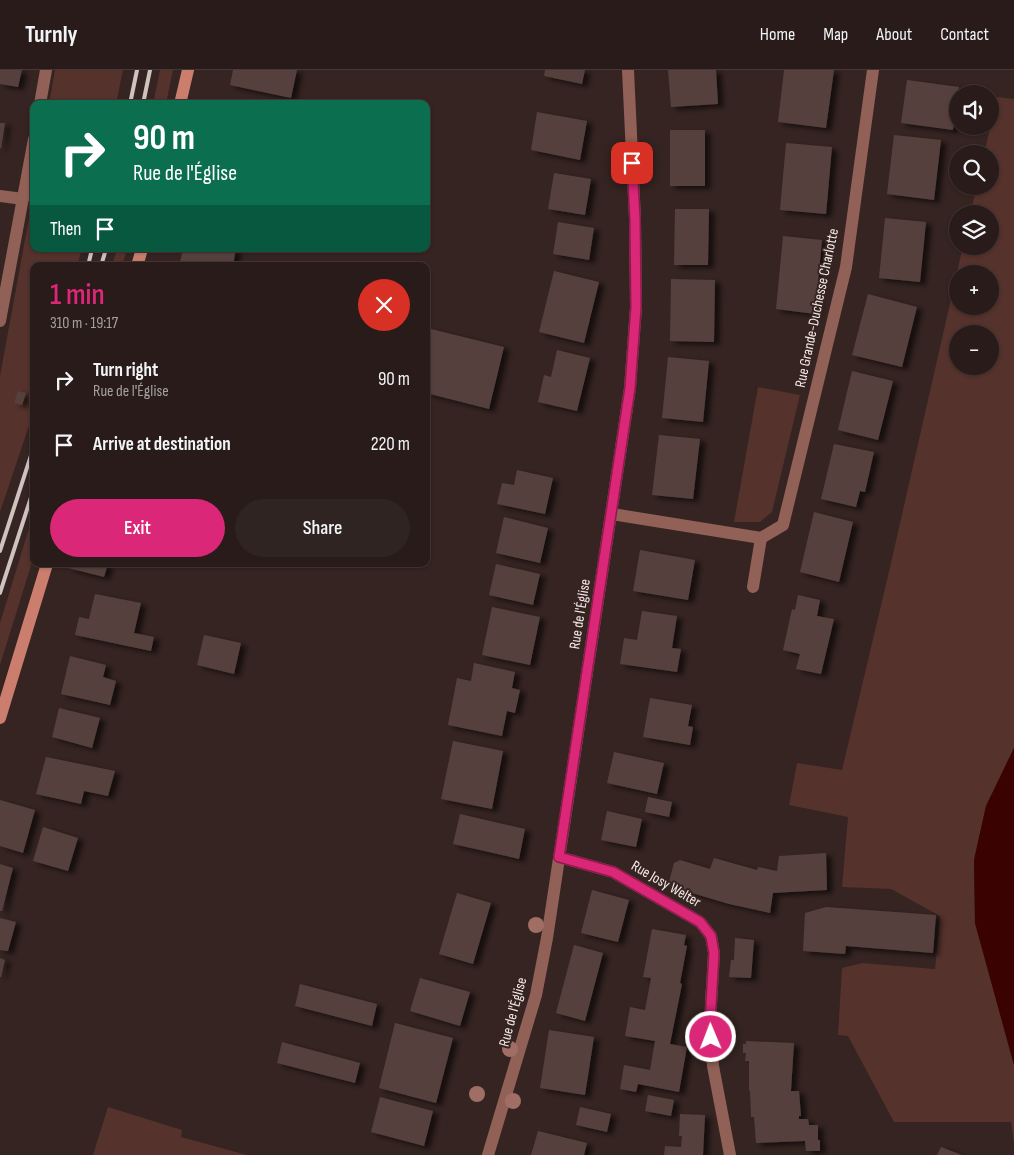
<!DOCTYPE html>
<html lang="en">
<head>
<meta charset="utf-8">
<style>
	:root { --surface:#281b19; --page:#302422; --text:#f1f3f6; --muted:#a5a1a2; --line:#443938; --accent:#db2777 }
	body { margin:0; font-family:"Sofia Sans Condensed",sans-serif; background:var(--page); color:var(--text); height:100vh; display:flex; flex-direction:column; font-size:19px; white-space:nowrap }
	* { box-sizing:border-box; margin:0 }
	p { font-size:16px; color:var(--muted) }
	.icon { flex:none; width:28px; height:28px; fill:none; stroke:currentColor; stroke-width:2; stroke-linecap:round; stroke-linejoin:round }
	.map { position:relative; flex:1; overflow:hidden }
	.side { position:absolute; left:30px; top:192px; width:400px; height:305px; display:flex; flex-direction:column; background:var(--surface); border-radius:10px; box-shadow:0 1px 4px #0004,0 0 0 1px var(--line) }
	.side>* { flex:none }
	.banner { position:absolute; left:30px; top:30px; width:400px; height:152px; border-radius:10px; box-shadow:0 1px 4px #0004,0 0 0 1px var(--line); background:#0b6e4f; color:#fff; overflow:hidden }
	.tools { position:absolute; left:949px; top:15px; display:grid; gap:10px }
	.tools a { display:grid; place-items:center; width:50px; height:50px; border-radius:50%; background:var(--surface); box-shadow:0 1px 4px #0004,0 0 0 1px var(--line); font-size:25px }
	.pin { position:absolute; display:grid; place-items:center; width:42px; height:42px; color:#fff; margin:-21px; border-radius:10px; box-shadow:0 2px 8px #0006 }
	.me { position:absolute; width:55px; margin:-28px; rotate:359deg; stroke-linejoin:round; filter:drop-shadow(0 0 4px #0008) }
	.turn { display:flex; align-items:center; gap:18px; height:105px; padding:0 20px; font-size:22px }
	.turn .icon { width:65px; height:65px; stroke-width:2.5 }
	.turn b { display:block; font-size:35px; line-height:42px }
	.then { display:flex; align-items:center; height:48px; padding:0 20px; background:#0003; gap:10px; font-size:19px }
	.round { display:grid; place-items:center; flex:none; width:52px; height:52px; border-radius:26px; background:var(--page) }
	.headline { display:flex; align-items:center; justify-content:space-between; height:85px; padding:0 20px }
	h1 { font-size:30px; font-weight:600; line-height:38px; color:var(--accent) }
	.cta { display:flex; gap:10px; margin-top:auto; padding:10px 20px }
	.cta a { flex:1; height:58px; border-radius:30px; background:var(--accent); color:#fff; font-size:20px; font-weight:600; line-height:58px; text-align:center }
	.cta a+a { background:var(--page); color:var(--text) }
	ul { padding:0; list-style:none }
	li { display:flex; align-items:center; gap:15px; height:65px; padding:0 20px }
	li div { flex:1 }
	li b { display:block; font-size:19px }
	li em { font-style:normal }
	header { display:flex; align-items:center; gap:30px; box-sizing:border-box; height:70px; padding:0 25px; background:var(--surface); border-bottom:1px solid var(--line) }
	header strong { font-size:24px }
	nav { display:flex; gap:28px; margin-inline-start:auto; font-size:18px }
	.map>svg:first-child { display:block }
	.green { fill:#55322b; fill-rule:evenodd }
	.water { fill:#3a0200 }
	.building { fill:#54413e; filter:url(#shadow) }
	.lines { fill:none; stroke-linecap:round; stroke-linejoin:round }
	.minor { stroke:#916056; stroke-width:12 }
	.secondary { stroke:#cb7e6e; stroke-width:12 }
	.rail { stroke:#cfc3c0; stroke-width:4 }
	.tree { fill:#a06e64 }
	.route-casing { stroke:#8e194d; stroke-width:12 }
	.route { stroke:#db2777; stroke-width:9 }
	.labels { text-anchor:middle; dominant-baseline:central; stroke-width:4; stroke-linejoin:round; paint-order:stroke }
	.street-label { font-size:15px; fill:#f4e9e6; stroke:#352421 }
</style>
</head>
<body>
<header>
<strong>Turnly</strong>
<nav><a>Home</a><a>Map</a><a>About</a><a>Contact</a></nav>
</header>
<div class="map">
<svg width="1014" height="1085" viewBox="0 0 1014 1085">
	<defs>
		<filter id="shadow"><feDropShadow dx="5.5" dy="3" stdDeviation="2.5" flood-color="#0009"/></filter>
	</defs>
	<rect width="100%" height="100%" fill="#352421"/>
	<g class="green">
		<path d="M55 0H123L116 34H49Z"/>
		<path d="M160 0H173L166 34H153Z"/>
		<path d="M997 27 1014 29V678L986 736 974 790 975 853 1014 995V1073L1011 1052H894L848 966 838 965 842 898 862 893 935 899 940 846 891 819 842 817 848 747 789 735 797 693 842 700 891 493 963 176H990V144H970L977 116H990V84H984ZM958 204H990V236H958ZM958 264H990V296H958Z"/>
		<path d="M34 121V179H82L77 196H34V341L0 442V306Z"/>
		<path d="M117 179H127L122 196H112Z"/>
		<path d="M758 317 800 325 772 442 760 452H734Z"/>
		<path d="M34 442V486L0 595V553Z"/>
		<path d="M108 1037 182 1060 181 1067 247 1085H93Z"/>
	</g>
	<path class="water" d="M1014 678V995L975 853 974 790 986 736Z"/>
	<g class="building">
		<path d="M0 0H22L18 17 0 14Z"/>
		<path d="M233 0H297L291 28 230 15Z"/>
		<path d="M545 0H585L582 14 544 6Z"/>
		<path d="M668 0H716L718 34 671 37Z"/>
		<path d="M784 0H834L826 58 778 52Z"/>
		<path d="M907 10 959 17 953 60 901 53Z"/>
		<path d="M537 42 587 51 580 90 531 80Z"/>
		<path d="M0 53H5L1 79 0 78Z"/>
		<rect x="670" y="60" width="35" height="56"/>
		<path d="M894 65 941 70 934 130 887 124Z"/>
		<path d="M786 73 832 77 826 144 780 140Z"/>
		<path d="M554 103 591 109 585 145 548 139Z"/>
		<path d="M675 139H709L708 195H674Z"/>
		<path d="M885 148 926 152 920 212 879 208Z"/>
		<path d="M558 152 594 158 589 190 553 184Z"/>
		<path d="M783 166 822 170 815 244 776 239Z"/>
		<path d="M183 179H236L233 196H179Z"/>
		<path d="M554 201 599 212 584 273 539 262Z"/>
		<path d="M671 209 715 210 714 272 670 271Z"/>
		<path d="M868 224 917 237 902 297 852 285Z"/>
		<path d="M431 259 504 277 489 339 426 323V278Z"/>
		<path d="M557 280 590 288 577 341 538 332 544 305 551 307Z"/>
		<path d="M668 287 709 291 703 352 662 348Z"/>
		<path d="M852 301 893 311 878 370 838 360Z"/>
		<path d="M18 321 26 323 22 335 14 333Z"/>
		<path d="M659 365 700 369 693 429 652 425Z"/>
		<path d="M834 374 874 382 865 422 860 421 856 437 821 429Z"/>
		<path d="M517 400 553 408 545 444 497 434 502 413 514 415Z"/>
		<path d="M814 442 853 452 839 512 800 502Z"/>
		<path d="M504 447 548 458 540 493 496 483Z"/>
		<path d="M640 480 695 490 688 530 633 521Z"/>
		<path d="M69 494H108L104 507 68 498Z"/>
		<path d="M496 494 540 504 533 535 489 525Z"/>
		<path d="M95 524 141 533 134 563 154 567 151 581 75 565 79 547 89 549Z"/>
		<path d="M798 525 820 530 817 546 834 549 821 604 796 599 800 584 783 580 792 539 795 540Z"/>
		<path d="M492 537 540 547 530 595 482 585Z"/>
		<path d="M642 541 677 546 672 578 681 579 677 602 620 594 624 568 637 570Z"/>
		<path d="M204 565 241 573 234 604 197 595Z"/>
		<path d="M70 586 106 595 103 607 116 611 110 635 61 624Z"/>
		<path d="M474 593 515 602 512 618 520 620 515 643 507 641 502 666 448 655 457 608 471 611Z"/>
		<path d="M650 628 692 635 688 656 693 657 690 675 643 667Z"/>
		<path d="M59 638 100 648 92 678 52 667Z"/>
		<path d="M453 671 503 681 492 739 441 729Z"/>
		<path d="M614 682 664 693 657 724 607 713Z"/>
		<path d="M46 687 115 701 108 726 84 721 81 734 36 724Z"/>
		<path d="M648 727 672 732 669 747 645 742Z"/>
		<path d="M0 730 35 740 23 783 0 776Z"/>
		<path d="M607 741 642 749 636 777 601 770Z"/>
		<path d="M460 744 525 759 519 789 453 774Z"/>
		<path d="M43 757 78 768 68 801 33 791Z"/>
		<path d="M826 783 827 820 773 823 770 843 729 834 668 816 674 793 680 790 710 799 714 788 757 800 758 797 777 801 779 786Z"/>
		<path d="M0 794 13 798 2 841H0Z"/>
		<path d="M592 820 629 830 618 872 581 863Z"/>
		<path d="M457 823 491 833 473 894 439 884Z"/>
		<path d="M826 837 936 845 933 883 846 876 845 884 803 881 805 843Z"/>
		<path d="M0 848 16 852 8 881 0 880Z"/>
		<path d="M652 859 686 865 684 875 687 876 680 913 682 914 670 974 687 977 679 1022 638 1014 636 1022 620 1019 624 995 650 1000 655 971 625 966 630 937 645 940 651 908 643 907Z"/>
		<path d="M735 868 754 870 751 908 729 907 731 890H734Z"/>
		<path d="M574 875 603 883 585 951 556 943Z"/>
		<path d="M0 888 5 890 1 907H0Z"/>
		<path d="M420 908 470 922 460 956 410 941Z"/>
		<path d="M300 914 377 934 372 956 295 936Z"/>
		<path d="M395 953 453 968 436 1033 379 1018Z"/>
		<path d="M549 960 594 967 585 1025 540 1018Z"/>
		<path d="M746 971 794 973 791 1021H799L801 1046H799V1049H808L809 1055H818V1070H820V1081H806L805 1071 756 1073 754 1047H751L750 1021 749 1020V991H745L746 983H743V974H746Z"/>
		<path d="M282 972 360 993 355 1013 277 993Z"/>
		<path d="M648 1025 674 1030 671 1046 645 1041Z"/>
		<path d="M380 1027 433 1041 424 1076 371 1062Z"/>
		<path d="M580 1037 611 1044 607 1062 576 1055Z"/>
		<path d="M680 1044 705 1045 703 1085H664L665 1076 681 1077 682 1066H679Z"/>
		<path d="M538 1061 587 1073 584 1085H531Z"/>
		<path d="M941 1077 962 1085H937Z"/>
	</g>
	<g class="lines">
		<g class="minor">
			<path d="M40 34 46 0"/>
			<path d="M0 126 23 129"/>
			<path d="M0 251 34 69"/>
			<path d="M612 444 761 468 783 455 846 197 873 0"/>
			<path d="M753 517 761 468"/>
			<path d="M559 787 613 802 700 852 711 866 714 883 710 952 713 996 730 1085"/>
			<path d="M488 1085 536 925 547 868 630 318 636 237 635 149 628 0"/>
		</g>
		<g class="secondary">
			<path d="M180 34 188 0"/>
			<path d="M137 196 142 179"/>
			<path d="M0 648 47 494"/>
		</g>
		<g class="rail">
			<path d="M130 34 137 0"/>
			<path d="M143 34 150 0"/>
			<path d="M88 196 92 179"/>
			<path d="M101 196 106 179"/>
			<path d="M0 481 34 376"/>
			<path d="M0 523 34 418"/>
		</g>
	</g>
	<g class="tree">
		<circle cx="536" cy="855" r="8"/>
		<circle cx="510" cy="979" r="8"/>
		<circle cx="477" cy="1024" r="8"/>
		<circle cx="513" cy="1031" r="8"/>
	</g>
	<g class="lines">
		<defs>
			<path id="route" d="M632 93 635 149 636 237 630 318 559 787 613 802 700 852 711 866 714 883 710 952 711 967"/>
		</defs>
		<use href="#route" class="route-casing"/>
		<use href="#route" class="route"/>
	</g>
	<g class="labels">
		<g class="street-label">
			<text transform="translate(817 238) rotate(-78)">Rue Grande-Duchesse Charlotte</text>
			<text transform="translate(580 544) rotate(-81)">Rue de l'Église</text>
			<text transform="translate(666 814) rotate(30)">Rue Josy Welter</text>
			<text transform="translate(513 942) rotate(-75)">Rue de l'Église</text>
		</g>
	</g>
</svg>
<div class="tools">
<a><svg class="icon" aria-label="sound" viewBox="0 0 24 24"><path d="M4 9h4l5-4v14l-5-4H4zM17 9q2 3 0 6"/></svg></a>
<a><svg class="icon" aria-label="search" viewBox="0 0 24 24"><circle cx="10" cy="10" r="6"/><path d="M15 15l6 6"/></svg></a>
<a><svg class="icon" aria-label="layers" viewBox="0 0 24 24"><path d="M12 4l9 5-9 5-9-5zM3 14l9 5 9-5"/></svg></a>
<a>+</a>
<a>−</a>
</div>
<div class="pin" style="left:632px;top:93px;background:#d93025"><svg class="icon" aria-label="arrive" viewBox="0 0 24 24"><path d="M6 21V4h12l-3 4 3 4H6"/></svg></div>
<svg class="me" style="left:711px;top:967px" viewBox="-20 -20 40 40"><circle r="17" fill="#db2777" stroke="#fff" stroke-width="3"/><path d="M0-11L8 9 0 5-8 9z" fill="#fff"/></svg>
<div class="banner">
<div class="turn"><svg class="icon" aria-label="right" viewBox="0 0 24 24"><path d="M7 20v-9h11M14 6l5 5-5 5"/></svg><div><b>90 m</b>Rue de l'Église</div></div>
<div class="then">Then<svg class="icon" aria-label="arrive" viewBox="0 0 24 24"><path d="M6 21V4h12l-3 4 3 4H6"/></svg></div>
</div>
<section class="side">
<div class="headline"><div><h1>1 min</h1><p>310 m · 19:17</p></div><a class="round" style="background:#d93025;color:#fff"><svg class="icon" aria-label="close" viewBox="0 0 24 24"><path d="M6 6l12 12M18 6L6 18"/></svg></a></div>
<ul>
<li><svg class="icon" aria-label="right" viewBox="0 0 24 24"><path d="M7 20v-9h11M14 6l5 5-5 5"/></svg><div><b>Turn right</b><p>Rue de l'Église</p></div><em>90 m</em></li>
<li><svg class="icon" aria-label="arrive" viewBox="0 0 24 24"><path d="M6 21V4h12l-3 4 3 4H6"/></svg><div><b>Arrive at destination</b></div><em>220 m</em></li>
</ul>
<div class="cta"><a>Exit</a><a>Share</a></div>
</section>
</div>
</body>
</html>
